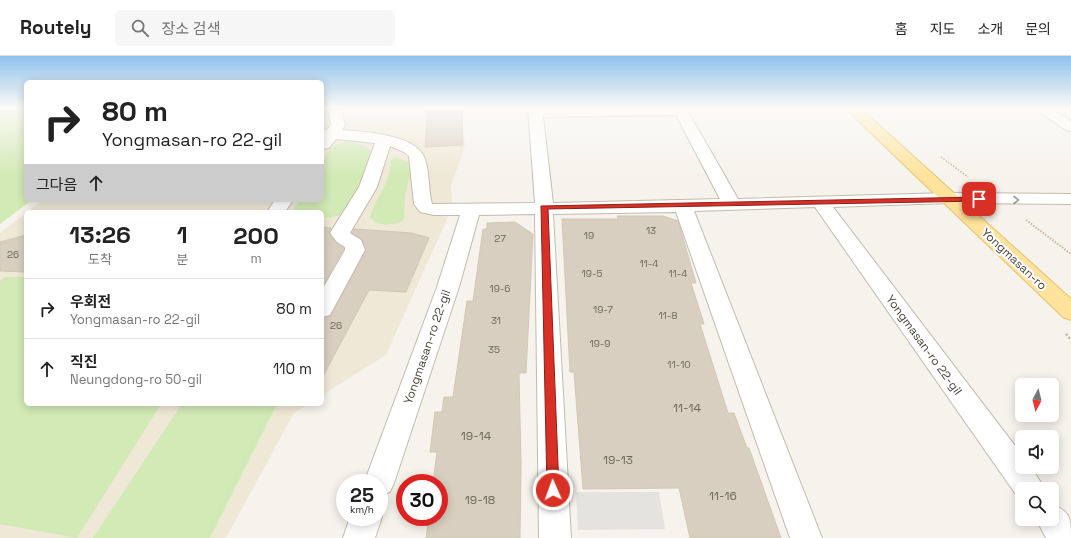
<!DOCTYPE html>
<html lang="ko">
<head>
<meta charset="utf-8">
<style>
	:root { --surface:#fff; --page:#f6f6f6; --text:#222; --muted:#767676; --line:#e0e0e0 }
	body { margin:0; font-family:"Space Grotesk","Noto Sans KR",sans-serif; background:var(--page); color:var(--text); height:100vh; display:flex; flex-direction:column; font-size:15px; white-space:nowrap }
	* { box-sizing:border-box; margin:0 }
	p { font-size:13px; color:var(--muted) }
	.icon { flex:none; width:22px; height:22px; fill:none; stroke:currentColor; stroke-width:2; stroke-linecap:round; stroke-linejoin:round }
	.map { position:relative; flex:1; overflow:hidden }
	.panel { position:absolute; left:24px; top:154px; width:300px; height:196px; display:flex; flex-direction:column; background:var(--surface); border-radius:6px; box-shadow:0 2px 10px #0003 }
	.panel>* { flex:none }
	.banner { position:absolute; left:24px; top:24px; width:300px; height:122px; border-radius:6px; box-shadow:0 2px 10px #0003; background:#fff; color:var(--text); overflow:hidden }
	.needle { width:26px; rotate:187deg }
	.fabs { position:absolute; left:1015px; top:322px; display:grid; gap:8px }
	.fabs a { display:grid; place-items:center; width:44px; height:44px; border-radius:6px; background:var(--surface); box-shadow:0 2px 10px #0003; font-size:20px }
	.speed { position:absolute; left:336px; top:418px; display:flex; gap:8px; font-size:20px; font-weight:700; text-align:center }
	.speed>* { display:grid; place-content:center; width:52px; height:52px; border-radius:50%; background:var(--surface); box-shadow:0 2px 10px #0003; line-height:1 }
	.speed small { font-size:10px; font-weight:400 }
	.speed .limit { border:6px solid #d22; background:#fff; color:#111 }
	.pin { position:absolute; display:grid; place-items:center; width:34px; height:34px; color:#fff; margin:-17px; border-radius:8px; box-shadow:0 2px 6px #0006 }
	.me { position:absolute; width:44px; margin:-22px; rotate:358deg; stroke-linejoin:round; filter:drop-shadow(0 0 3px #0008) }
	.turn { display:flex; align-items:center; gap:14px; height:84px; padding:0 12px; font-size:18px }
	.turn .icon { width:52px; height:52px; stroke-width:2.5 }
	.turn b { display:block; font-size:28px; line-height:34px }
	.then { display:flex; align-items:center; height:38px; padding:0 12px; background:#0003; gap:8px; font-size:15px }
	.eta { display:flex; justify-content:space-evenly; align-items:center; height:68px; text-align:center }
	.eta b { font-size:24px; font-weight:800; line-height:28px }
	ul { padding:0; list-style:none }
	li { display:flex; align-items:center; gap:12px; height:60px; padding:0 12px; border-top:1px solid var(--line) }
	li div { flex:1 }
	li b { display:block; font-size:15px }
	li em { font-style:normal }
	header { display:flex; align-items:center; gap:24px; box-sizing:border-box; height:56px; padding:0 20px; background:var(--surface); border-bottom:1px solid var(--line) }
	header strong { font-size:19px }
	nav { display:flex; gap:22px; margin-inline-start:auto; font-size:14px }
	.search { width:280px; height:36px; background:var(--page); display:flex; align-items:center; gap:10px; box-sizing:border-box; padding:0 14px; border-radius:6px; color:var(--muted); font-size:15px }
	.map>svg:first-child { display:block }
	.education { fill:#efe8d6 }
	.green { fill:#d2eab5 }
	.parking { fill:#e5e3e0 }
	.building { fill:#d8cfc1; stroke:#d3c7b4 }
	.lines { fill:none; stroke-linecap:round; stroke-linejoin:round }
	.minor-casing { stroke:#c2bbae; stroke-width:2 }
	.major-casing { stroke:#e6c16a; stroke-width:2 }
	.path-far2 { stroke:#c4b79f; stroke-width:1.5; stroke-dasharray:1.5 1.5; stroke-linecap:butt }
	.path-far1 { stroke:#c4b79f; stroke-width:2; stroke-dasharray:1.5 1.5; stroke-linecap:butt }
	.path { stroke:#c4b79f; stroke-width:2.5; stroke-dasharray:2 2; stroke-linecap:butt }
	.minor { fill:#fff; fill-rule:evenodd }
	.major { fill:#ffe39c; fill-rule:evenodd }
	.oneway { stroke:#9c9892 }
	.route { fill:#d93025; stroke:#8d1f18 }
	.labels { text-anchor:middle; dominant-baseline:central; stroke-width:4; stroke-linejoin:round; paint-order:stroke }
	.number-label { font-size:10px; fill:#6e675b }
	.street-label { font-size:12px; fill:#4b4439; stroke:#fff }
	.near-number-label { font-size:12px; fill:#6e675b }
</style>
</head>
<body>
<header>
<strong>Routely</strong>
<div class="search"><svg class="icon" aria-label="search" viewBox="0 0 24 24"><circle cx="10" cy="10" r="6"/><path d="M15 15l6 6"/></svg>장소 검색</div>
<nav><a>홈</a><a>지도</a><a>소개</a><a>문의</a></nav>
</header>
<div class="map">
<svg width="1071" height="482" viewBox="0 0 1071 482">
	<rect width="100%" height="100%" fill="#f6f3ec"/>
	<g class="education">
		<path d="M322 52H461L465 91 451 129 452 146 448 161 386 299 322 339V156H27L43 144H322Z"/>
		<path d="M26 157V348H309L294 357 226 482H0V177Z"/>
	</g>
	<g class="green">
		<path d="M0 52H26V144H32L0 168Z"/>
		<path d="M346 85 365 90 371 95C368 110 356 151 340 159 335 161 328 162 322 162V156H292L299 144H322C322 120 317 93 346 85Z"/>
		<path d="M396 101 408 106 411 116 405 139 404 163C400 169 381 170 375 166 373 165 372 163 370 161 377 138 390 130 391 104Z"/>
		<path d="M5 221H26V348H161L77 482 0 468V225Z"/>
		<path d="M182 348H277L210 482H93Z"/>
	</g>
	<path class="parking" d="M576 436H659L665 473 578 474Z"/>
	<g class="building">
		<path d="M428 52H462L463 89 425 91Z"/>
		<path d="M617 160H663L678 165 696 227H691L704 268H700L728 357H734L747 392H749L781 482H690L679 432 583 433 574 316H570L562 163H618Z"/>
		<path d="M515 166 533 178 526 317H519L521 408 520 482H426L429 461H439V427H433L437 396H430L435 356H442L444 341H453L467 245H473L483 173H487V167Z"/>
		<path d="M322 171 331 172 329 178 336 187 344 192 322 231Z"/>
		<path d="M354 173 412 177 429 182 406 236 369 234 322 322V262L331 260 366 195 362 183 352 177Z"/>
		<path d="M26 179V216L0 215V186Z"/>
	</g>
	<g class="lines">
		<defs>
			<g id="minor">
				<path d="M528 52H686L738 143 949 137 1071 138V148L949 147 833 151 1022 399V411H1031L1045 433H1022V444L1019 443 815 151 694 155 822 482H790L676 156 553 158 571 482H539L535 158 479 159 459 231 394 427 390 436 379 440V427H364L437 231 460 159H434L420 156 414 148 409 100 404 96 390 90 377 131 350 177 361 184 365 194 330 259 322 261V234L345 194V191L337 186 330 177 359 131 375 87 336 83 329 92 322 93V74H327L331 69 329 57 331 54H341L345 69 342 74C364 76 417 78 425 103 430 117 428 134 432 148L535 147ZM676 59 720 143 553 147 543 61Z"/>
				<path d="M1033 52H1050L1071 65V75L1066 74Z"/>
				<path d="M275 144H293L285 156H267Z"/>
				<path d="M1052 448C1071 456 1071 463 1071 482H1046L1036 463H1052Z"/>
				<path d="M379 455 382 461 375 482H343L350 461H379Z"/>
			</g>
			<path id="major" d="M845 52H860L1071 243V264L1063 261Z"/>
		</defs>
		<use href="#minor" class="minor-casing"/>
		<use href="#major" class="major-casing"/>
		<path class="path-far2" d="M941 101 968 121"/>
		<path class="path-far1" d="M1026 164 1071 198"/>
		<path class="path" d="M1066 278 1071 284"/>
		<use href="#minor" class="minor"/>
		<use href="#major" class="major"/>
	</g>
	<defs><path id="oneway-chevron" d="M-2-3.5L2.5 0L-2 3.5" fill="none" stroke-width="1.6" stroke-linecap="round" stroke-linejoin="round"/></defs>
	<use class="oneway" href="#oneway-chevron" transform="translate(1016 144)"/>
	<linearGradient id="sky" x2="0" y2="1"><stop stop-color="#8fc1ec"/><stop offset="0.43" stop-color="#fbfaf6"/><stop offset="1" stop-color="#fbfaf6" stop-opacity="0"/></linearGradient>
	<rect width="1071" height="120" fill="url(#sky)"/>
	<path class="route" d="M979 141H981V145L548 153 559 434 557 438 553 439 549 438 547 434 541 150Z"/>
	<g class="labels">
		<g class="number-label">
			<text x="651" y="174">13</text>
			<text x="589" y="179">19</text>
			<text x="500" y="182">27</text>
			<text x="13" y="198">26</text>
			<text x="649" y="207">11-4</text>
			<text x="592" y="217">19-5</text>
			<text x="678" y="217">11-4</text>
			<text x="500" y="232">19-6</text>
			<text x="603" y="253">19-7</text>
			<text x="668" y="259">11-8</text>
			<text x="496" y="264">31</text>
			<text x="336" y="269">26</text>
			<text x="600" y="287">19-9</text>
			<text x="494" y="293">35</text>
			<text x="679" y="308">11-10</text>
		</g>
		<g class="street-label">
			<text transform="translate(1014 203) rotate(43)">Yongmasan-ro</text>
			<text transform="translate(924 289) rotate(54)">Yongmasan-ro 22-gil</text>
			<text transform="translate(427 291) rotate(-71)">Yongmasan-ro 22-gil</text>
		</g>
		<g class="near-number-label">
			<text x="687" y="352">11-14</text>
			<text x="476" y="380">19-14</text>
			<text x="618" y="404">19-13</text>
			<text x="723" y="440">11-16</text>
			<text x="480" y="444">19-18</text>
		</g>
	</g>
</svg>
<div class="fabs">
<a><svg class="needle" viewBox="-14 -14 28 28"><path d="M0-13l5 13h-10z" fill="#e53935"/><path d="M0 13l5-13h-10z" fill="#767676"/></svg></a>
<a><svg class="icon" aria-label="sound" viewBox="0 0 24 24"><path d="M4 9h4l5-4v14l-5-4H4zM17 9q2 3 0 6"/></svg></a>
<a><svg class="icon" aria-label="search" viewBox="0 0 24 24"><circle cx="10" cy="10" r="6"/><path d="M15 15l6 6"/></svg></a>
</div>
<div class="speed"><div>25<small>km/h</small></div><div class="limit">30</div></div>
<div class="pin" style="left:979px;top:143px;background:#d93025"><svg class="icon" aria-label="arrive" viewBox="0 0 24 24"><path d="M6 21V4h12l-3 4 3 4H6"/></svg></div>
<svg class="me" style="left:553px;top:434px" viewBox="-20 -20 40 40"><circle r="17" fill="#d93025" stroke="#fff" stroke-width="3"/><path d="M0-11L8 9 0 5-8 9z" fill="#fff"/></svg>
<div class="banner">
<div class="turn"><svg class="icon" aria-label="right" viewBox="0 0 24 24"><path d="M7 20v-9h11M14 6l5 5-5 5"/></svg><div><b>80 m</b>Yongmasan-ro 22-gil</div></div>
<div class="then">그다음<svg class="icon" aria-label="ahead" viewBox="0 0 24 24"><path d="M12 20V5M6 11l6-6 6 6"/></svg></div>
</div>
<section class="panel">
<div class="eta">
<div><b>13:26</b><p>도착</p></div>
<div><b>1</b><p>분</p></div>
<div><b>200</b><p>m</p></div>
</div>
<ul>
<li><svg class="icon" aria-label="right" viewBox="0 0 24 24"><path d="M7 20v-9h11M14 6l5 5-5 5"/></svg><div><b>우회전</b><p>Yongmasan-ro 22-gil</p></div><em>80 m</em></li>
<li><svg class="icon" aria-label="ahead" viewBox="0 0 24 24"><path d="M12 20V5M6 11l6-6 6 6"/></svg><div><b>직진</b><p>Neungdong-ro 50-gil</p></div><em>110 m</em></li>
</ul>
</section>
</div>
</body>
</html>
